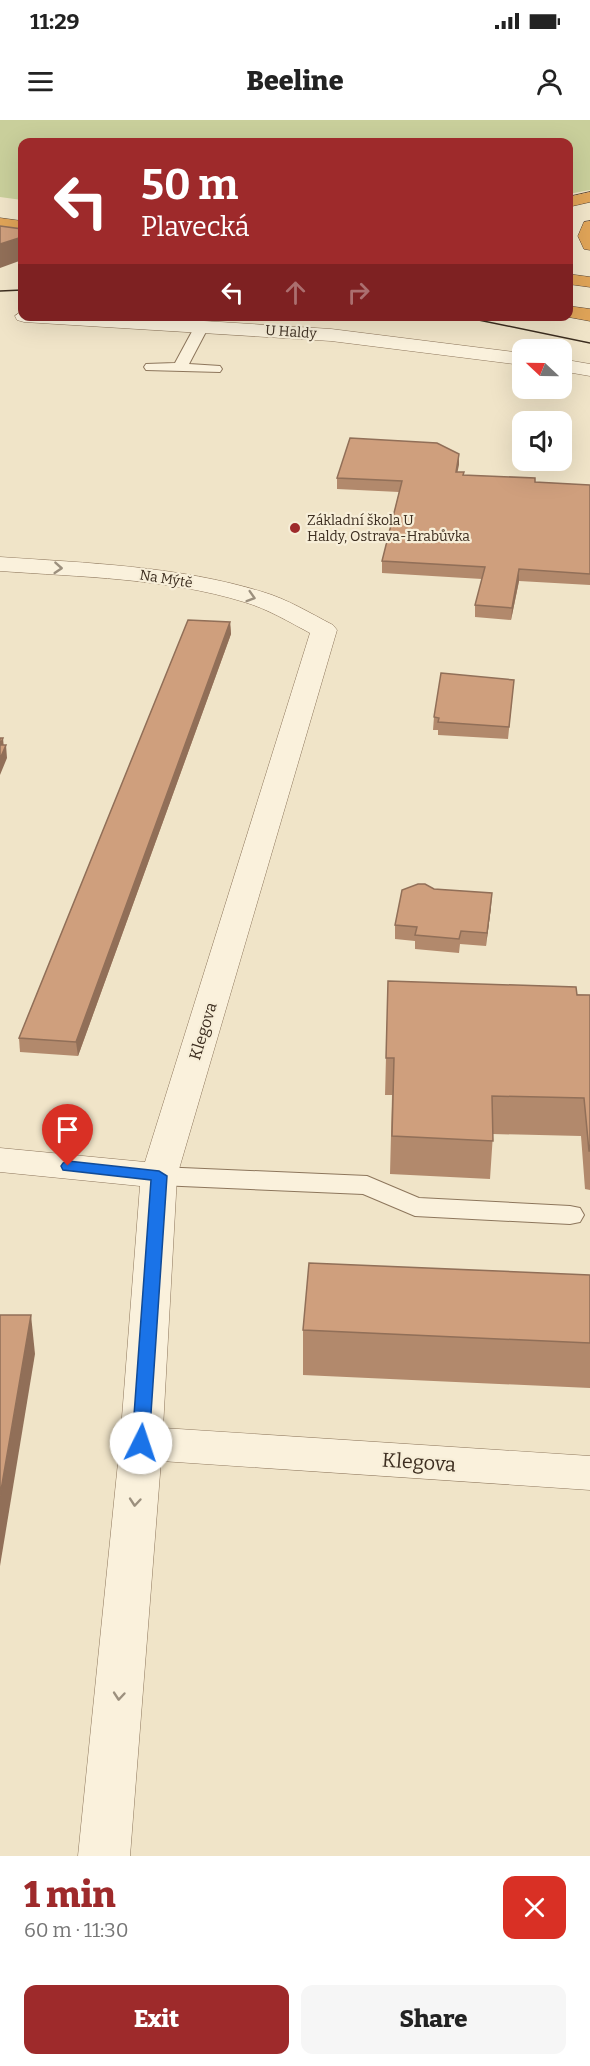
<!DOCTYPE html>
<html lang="en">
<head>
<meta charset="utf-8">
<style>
	:root { --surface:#fff; --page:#f6f6f6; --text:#222; --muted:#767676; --accent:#9e2a2b }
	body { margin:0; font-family:Bitter,serif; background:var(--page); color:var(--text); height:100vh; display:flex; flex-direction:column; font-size:22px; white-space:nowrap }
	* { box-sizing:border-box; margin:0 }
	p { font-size:20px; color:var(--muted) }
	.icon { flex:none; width:33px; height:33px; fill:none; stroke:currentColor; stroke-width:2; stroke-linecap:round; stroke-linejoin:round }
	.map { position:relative; height:1736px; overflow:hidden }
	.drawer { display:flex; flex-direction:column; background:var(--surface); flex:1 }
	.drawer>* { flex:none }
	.guide { position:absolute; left:18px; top:18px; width:555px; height:183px; border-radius:12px; box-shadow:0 6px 24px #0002; background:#9e2a2b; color:#fff; overflow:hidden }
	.needle { width:39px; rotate:292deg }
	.buttons { position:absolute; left:512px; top:219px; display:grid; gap:12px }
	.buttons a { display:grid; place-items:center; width:60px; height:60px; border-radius:12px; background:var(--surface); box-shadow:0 6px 24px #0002; font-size:30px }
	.pin { position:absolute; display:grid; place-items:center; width:51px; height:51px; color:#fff; margin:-62px -26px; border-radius:50% 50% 50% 0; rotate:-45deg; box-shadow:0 0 6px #0007 }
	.pin .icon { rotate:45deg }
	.me { position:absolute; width:66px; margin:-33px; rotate:4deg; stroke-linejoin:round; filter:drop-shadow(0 0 4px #0008) }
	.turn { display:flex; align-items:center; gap:21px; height:126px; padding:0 24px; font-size:27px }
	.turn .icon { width:78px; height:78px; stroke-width:2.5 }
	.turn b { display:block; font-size:42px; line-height:51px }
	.lanes { display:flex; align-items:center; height:57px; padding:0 24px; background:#0003; justify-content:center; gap:30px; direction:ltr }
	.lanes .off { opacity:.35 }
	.round { display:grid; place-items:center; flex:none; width:63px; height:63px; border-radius:12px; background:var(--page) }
	.head { display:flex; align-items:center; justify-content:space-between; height:102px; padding:0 24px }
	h1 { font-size:36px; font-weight:800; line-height:45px; color:var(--accent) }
	.cta { display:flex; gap:12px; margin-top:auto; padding:12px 24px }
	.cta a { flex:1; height:69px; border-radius:12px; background:var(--accent); color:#fff; font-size:24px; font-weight:800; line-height:69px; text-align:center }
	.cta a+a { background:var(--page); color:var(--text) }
	.status { display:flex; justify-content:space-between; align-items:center; height:42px; padding:0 30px; background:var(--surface); direction:ltr }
	.status svg { height:16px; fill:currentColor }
	header { display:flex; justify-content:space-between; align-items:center; height:78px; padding:0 24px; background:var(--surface); font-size:27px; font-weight:800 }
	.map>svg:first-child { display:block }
	.green { fill:#c9cf9b }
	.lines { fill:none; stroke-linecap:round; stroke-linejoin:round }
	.lane-casing { stroke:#8d765c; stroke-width:2 }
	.street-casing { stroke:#8d765c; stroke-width:1 }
	.highway-casing { stroke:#5b4430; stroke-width:1 }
	.lane { fill:#faf1dc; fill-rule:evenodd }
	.street { fill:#faf1dc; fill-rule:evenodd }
	.highway { fill:#e0a458; fill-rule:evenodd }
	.tram { stroke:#3d2e20; stroke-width:1.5 }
	.wall { fill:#b2896c }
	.shaded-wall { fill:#916f58 }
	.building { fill:#cf9f7d; stroke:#916f58; stroke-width:1.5 }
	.oneway { stroke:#9c907e }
	.route { fill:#1a73e8; stroke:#114b97; stroke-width:1.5 }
	.poi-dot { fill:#9e2a2b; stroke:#f7eed8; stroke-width:2 }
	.labels { text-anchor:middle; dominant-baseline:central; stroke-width:4.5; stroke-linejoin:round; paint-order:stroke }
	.far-street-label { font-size:14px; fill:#3d2e20; stroke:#f7eed8 }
	.far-poi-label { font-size:14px; fill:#3d2e20; stroke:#f7eed8; text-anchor:start }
	.street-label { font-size:16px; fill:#3d2e20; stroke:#f7eed8 }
	.near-street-label { font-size:20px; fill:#3d2e20; stroke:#f7eed8 }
</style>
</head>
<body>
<div class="status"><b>11:29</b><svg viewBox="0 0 49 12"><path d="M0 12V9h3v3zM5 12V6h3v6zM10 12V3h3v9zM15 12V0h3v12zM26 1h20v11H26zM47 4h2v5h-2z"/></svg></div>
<header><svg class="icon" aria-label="menu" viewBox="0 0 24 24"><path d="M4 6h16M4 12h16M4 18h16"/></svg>Beeline<svg class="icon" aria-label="person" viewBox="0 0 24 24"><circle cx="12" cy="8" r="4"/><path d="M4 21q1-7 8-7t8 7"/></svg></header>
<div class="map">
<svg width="590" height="1736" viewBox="0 0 590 1736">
	<rect width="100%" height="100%" fill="#f0e4c8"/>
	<path class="green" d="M0 0H590V70L569 74 568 22H22V80L0 77Z"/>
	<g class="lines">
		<defs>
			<g id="lane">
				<path d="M202 202 209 206 189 244 220 246 222 249 220 252 146 250 144 247 146 244 175 243 195 206Z"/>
				<path d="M159 1047 367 1056 419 1078 570 1086 580 1088 584 1095 580 1102 570 1104 415 1096 363 1074 159 1065 149 1062 146 1056 149 1050Z"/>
			</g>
			<g id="street">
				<path d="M22 191V196H124L331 209 522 233V245L331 221 24 202 17 200 15 196Z"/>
				<path d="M561 239 590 244V256L561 251Z"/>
				<path d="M0 437C88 443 178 446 263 472 287 479 310 493 333 505L337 510 177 1056 163 1308 590 1336V1370L161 1341 130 1736H78L120 1323 140 1066 0 1052V1028L145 1042 310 513C289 502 268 489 244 482 166 458 81 457 0 451Z"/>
			</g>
			<g id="highway">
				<path d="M590 72V82L568 87V77Z"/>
				<path d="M0 98 22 101V111L0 108Z"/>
				<path d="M590 101V130L584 129 578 116 584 102Z"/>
				<path d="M568 154 590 157V167L568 164Z"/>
				<path d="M568 186 590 189V201L563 196H568Z"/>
			</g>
		</defs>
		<use href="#lane" class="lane-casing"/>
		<use href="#street" class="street-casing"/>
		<use href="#highway" class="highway-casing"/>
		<use href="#lane" class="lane"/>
		<use href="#street" class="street"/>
		<use href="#highway" class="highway"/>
		<g class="tram">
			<path d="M0 171 22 170"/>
			<path d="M459 196 590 223"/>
		</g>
	</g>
	<g class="wall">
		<path d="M459 334 457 352 464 355 535 362 590 365V465L519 461 511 500 475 497V485L482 459 382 453V441L399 372 337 369V358Z"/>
		<path d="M230 502 231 514 78 936 20 932 19 918Z"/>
		<path d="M514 560 508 619 438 615V610H433L434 597Z"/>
		<path d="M434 769 491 787 486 826 460 824 459 833 415 829V821L395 819V805Z"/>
		<path d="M388 861 590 875V1070L585 1069 581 1016 493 1014 490 1059 390 1054 392 975H385Z"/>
		<path d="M590 1155V1268L303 1255V1210Z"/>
	</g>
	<g class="shaded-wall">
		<path d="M22 117V140L0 148V124Z"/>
		<path d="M459 334V345L455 363 456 352Z"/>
		<path d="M519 449V461L511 500 512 488Z"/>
		<path d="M230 502 231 514 78 936 76 922Z"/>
		<path d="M3 618 4 629 6 625 7 638 0 655V625Z"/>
		<path d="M492 773 491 787 486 826 487 813Z"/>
		<path d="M31 1195 35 1234 0 1446V1376Z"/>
	</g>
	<g class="building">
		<path d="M0 106 22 109V117L0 124Z"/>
		<path d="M350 318 437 323 459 334 456 352H464L463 355 535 358V362L590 365V454L519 449 512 488 475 485 485 447 382 441 402 361 337 358Z"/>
		<path d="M188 500 230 502 76 922 19 918Z"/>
		<path d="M441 553 514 560 509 607 438 602 439 598 434 597Z"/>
		<path d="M0 618H3L0 625H6L0 639Z"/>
		<path d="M418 764H425L434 769 492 773 487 813 461 811 459 819 415 815 417 807 395 805 402 770Z"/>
		<path d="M388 861 576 867 577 875H590V1031H589L584 978 492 976 493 1021 392 1016 394 938H386Z"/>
		<path d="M309 1143 590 1155V1223L303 1210Z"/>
		<path d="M0 1195H31L0 1376Z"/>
	</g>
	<defs><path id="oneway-chevron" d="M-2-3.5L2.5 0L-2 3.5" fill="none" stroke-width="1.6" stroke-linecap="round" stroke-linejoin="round" transform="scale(1.5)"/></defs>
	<g class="oneway">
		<use href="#oneway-chevron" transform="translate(58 448) rotate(4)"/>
		<use href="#oneway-chevron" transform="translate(251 477) rotate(17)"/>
		<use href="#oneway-chevron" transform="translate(135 1382) rotate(95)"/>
		<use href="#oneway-chevron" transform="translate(119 1576) rotate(95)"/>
	</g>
	<path class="route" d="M68 1041 159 1051 167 1056 149 1323 147 1328 141 1330 134 1328 132 1323 151 1060 63 1050 61 1046 63 1043Z"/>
	<circle class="poi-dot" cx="295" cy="408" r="6"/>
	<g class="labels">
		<g class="far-street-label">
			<text transform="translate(291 212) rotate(4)">U Haldy</text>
			<text transform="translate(166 459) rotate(9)">Na Mýtě</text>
		</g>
		<g class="far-poi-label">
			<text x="307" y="400">Základní škola U<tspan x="307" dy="16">Haldy, Ostrava-Hrabůvka</tspan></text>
		</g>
		<g class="street-label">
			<text transform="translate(203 911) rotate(-73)">Klegova</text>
		</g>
		<g class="near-street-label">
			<text transform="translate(419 1342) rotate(4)">Klegova</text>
		</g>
	</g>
</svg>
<div class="buttons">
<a><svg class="needle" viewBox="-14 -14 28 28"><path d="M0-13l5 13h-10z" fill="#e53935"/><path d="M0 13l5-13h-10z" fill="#767676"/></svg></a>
<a><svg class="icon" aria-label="sound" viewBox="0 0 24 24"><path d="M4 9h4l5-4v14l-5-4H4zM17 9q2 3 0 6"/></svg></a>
</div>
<div class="pin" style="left:68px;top:1046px;background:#d93025"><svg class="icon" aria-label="arrive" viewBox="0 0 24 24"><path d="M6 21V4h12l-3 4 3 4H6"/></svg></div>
<svg class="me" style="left:141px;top:1323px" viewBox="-20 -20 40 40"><circle r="19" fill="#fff"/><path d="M0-13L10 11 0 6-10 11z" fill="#1a73e8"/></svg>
<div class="guide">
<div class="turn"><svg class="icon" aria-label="left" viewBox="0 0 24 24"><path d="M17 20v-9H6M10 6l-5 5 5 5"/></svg><div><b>50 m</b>Plavecká</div></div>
<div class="lanes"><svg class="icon" aria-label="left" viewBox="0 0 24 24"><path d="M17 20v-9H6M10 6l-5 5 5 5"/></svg><svg class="icon off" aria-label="ahead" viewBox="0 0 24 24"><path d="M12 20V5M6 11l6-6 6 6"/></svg><svg class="icon off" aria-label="right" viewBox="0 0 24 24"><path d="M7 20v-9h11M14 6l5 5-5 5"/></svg></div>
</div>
</div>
<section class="drawer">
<div class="head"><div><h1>1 min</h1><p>60 m · 11:30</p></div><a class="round" style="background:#d93025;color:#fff"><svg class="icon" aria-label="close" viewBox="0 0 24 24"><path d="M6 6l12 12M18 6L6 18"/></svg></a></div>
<div class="cta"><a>Exit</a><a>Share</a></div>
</section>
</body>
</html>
